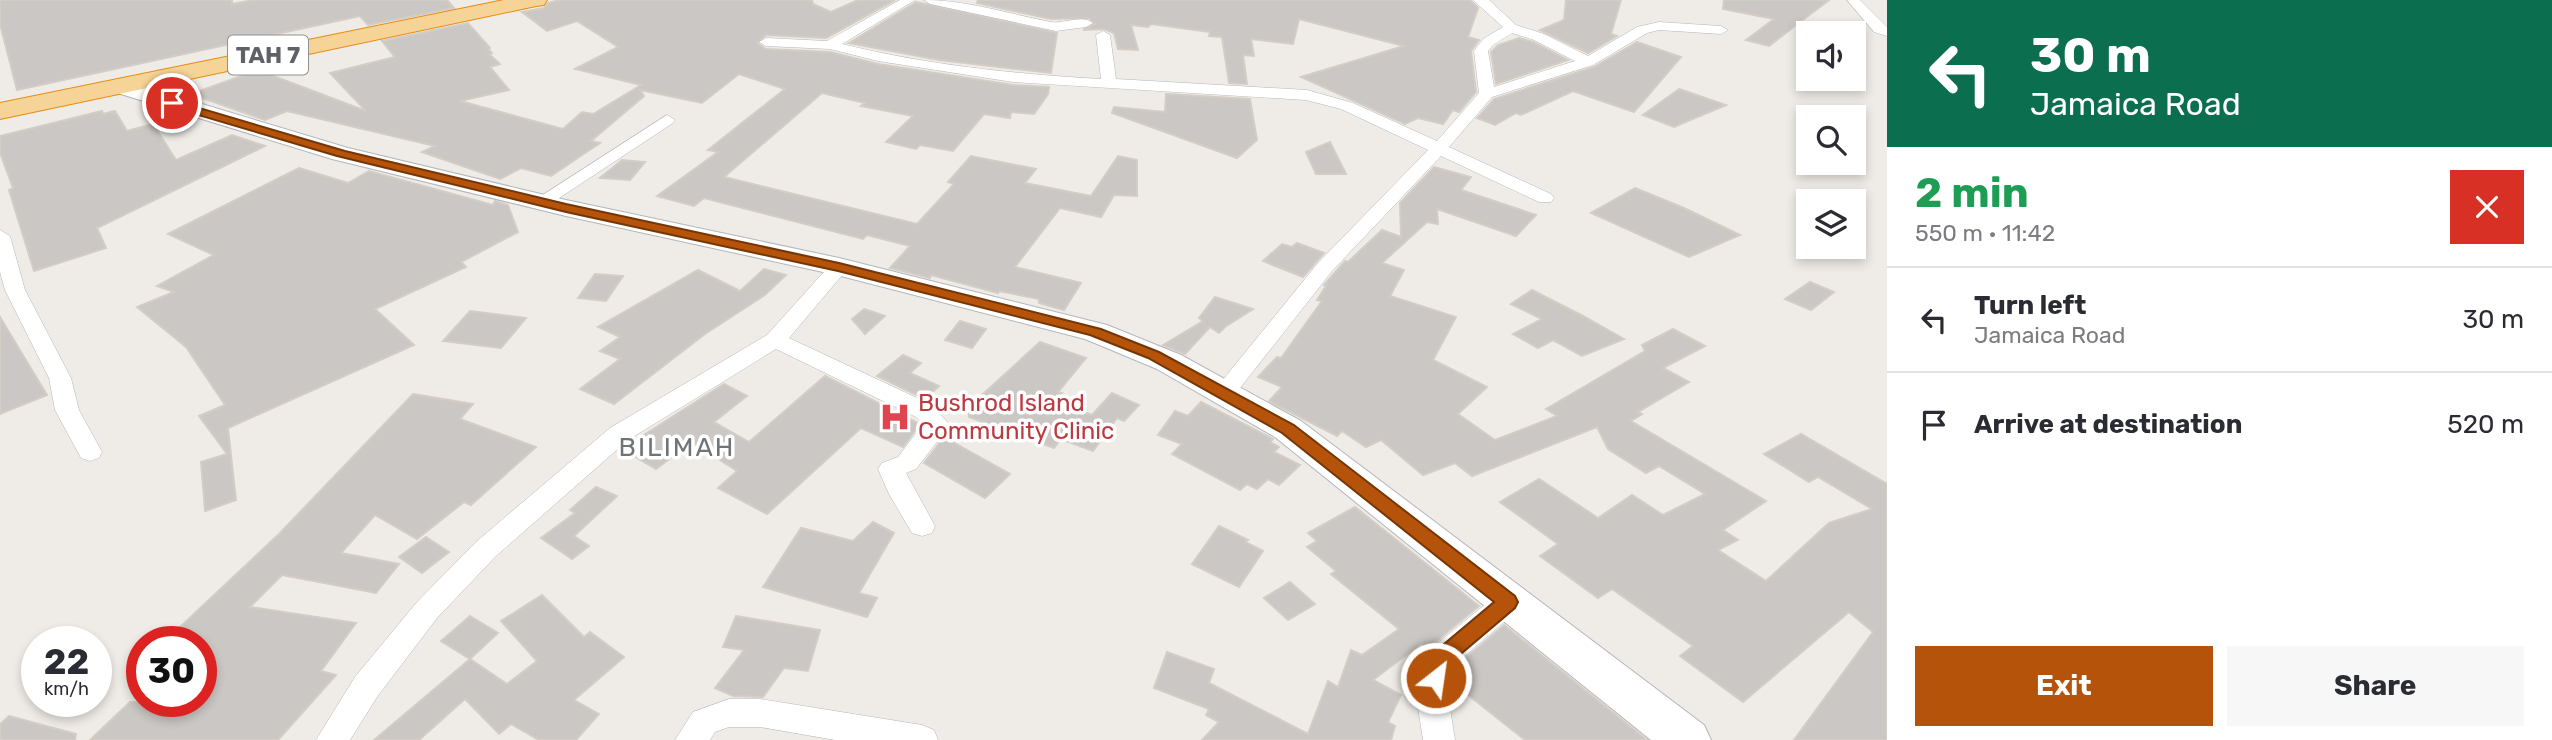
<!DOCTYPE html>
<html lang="en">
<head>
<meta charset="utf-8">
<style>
	:root { --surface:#fff; --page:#f7f7f7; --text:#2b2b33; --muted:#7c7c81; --line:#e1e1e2; --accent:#b45309 }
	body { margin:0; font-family:Rubik,sans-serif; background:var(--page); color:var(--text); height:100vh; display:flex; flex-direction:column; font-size:26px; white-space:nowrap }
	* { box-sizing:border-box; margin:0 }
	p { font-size:23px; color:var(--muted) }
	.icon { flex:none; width:38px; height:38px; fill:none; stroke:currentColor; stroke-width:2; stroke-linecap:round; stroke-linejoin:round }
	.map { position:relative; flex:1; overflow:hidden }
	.side { display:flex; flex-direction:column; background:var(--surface); width:665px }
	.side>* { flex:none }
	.guide { background:#0b6e4f; color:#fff; overflow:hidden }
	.buttons { position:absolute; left:1796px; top:21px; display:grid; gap:14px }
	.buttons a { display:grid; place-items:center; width:70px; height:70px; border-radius:0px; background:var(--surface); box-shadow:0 4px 10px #0003; font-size:35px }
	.speed { position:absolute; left:21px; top:626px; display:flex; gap:14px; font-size:35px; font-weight:700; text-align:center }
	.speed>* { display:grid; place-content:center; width:91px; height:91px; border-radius:50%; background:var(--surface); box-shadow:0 4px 10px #0003; line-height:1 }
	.speed small { font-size:18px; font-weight:400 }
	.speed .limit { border:10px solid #d22; background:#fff; color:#111 }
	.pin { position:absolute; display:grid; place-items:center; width:60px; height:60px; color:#fff; margin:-30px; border:4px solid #fff; border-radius:50%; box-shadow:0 2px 7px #0007 }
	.me { position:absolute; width:77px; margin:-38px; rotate:30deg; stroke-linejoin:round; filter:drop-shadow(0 0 5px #0008) }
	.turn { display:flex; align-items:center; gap:24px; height:147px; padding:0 28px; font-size:32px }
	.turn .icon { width:91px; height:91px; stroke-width:2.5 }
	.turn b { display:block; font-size:49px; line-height:60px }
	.round { display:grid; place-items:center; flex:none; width:74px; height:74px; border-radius:0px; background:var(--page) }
	.headline { display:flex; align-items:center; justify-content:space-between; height:119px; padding:0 28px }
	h1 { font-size:42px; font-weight:700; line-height:52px; color:#1e9e55 }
	.cta { display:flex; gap:14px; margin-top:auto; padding:14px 28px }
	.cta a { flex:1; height:80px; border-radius:0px; background:var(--accent); color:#fff; font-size:28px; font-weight:700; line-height:80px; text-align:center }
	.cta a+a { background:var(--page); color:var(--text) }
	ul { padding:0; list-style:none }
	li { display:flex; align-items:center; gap:21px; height:105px; padding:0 28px; border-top:2px solid var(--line) }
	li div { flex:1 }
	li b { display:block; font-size:26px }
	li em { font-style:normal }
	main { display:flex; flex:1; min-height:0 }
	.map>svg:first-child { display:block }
	.building { fill:#cbc7c4; stroke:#d4cdc5; stroke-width:2 }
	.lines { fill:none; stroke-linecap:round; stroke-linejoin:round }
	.street-casing { stroke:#b4b7ba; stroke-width:1 }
	.secondary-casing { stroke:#b3b6ba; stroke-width:2 }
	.highway-casing { stroke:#e78b0f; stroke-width:2 }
	.street { fill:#fff; fill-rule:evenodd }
	.secondary { fill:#fff; fill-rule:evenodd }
	.highway { fill:#f6d396; fill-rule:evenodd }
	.route { fill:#b45309; stroke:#753606; stroke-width:2 }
	.labels { text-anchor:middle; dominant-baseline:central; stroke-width:7; stroke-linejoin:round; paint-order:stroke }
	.shield { fill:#fff; stroke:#8e9194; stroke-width:2 }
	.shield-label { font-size:23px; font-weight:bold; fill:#5e6266 }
	.health-label { font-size:24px; fill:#be3a42; stroke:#fff; text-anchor:start }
	.neighbourhood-label { font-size:26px; letter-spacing:2px; fill:#6f7478; stroke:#fff }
</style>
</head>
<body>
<main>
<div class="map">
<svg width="1887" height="740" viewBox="0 0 1887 740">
	<rect width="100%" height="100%" fill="#efece7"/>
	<g class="building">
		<path d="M0 0H232V4L253 0H447L454 8 368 25 360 16 17 90 0 24Z"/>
		<path d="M560 0H812L813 4 831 12 858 0H895L826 38 766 35 757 43 766 49 830 52 878 64 1013 85 1049 87 1048 94 1034 114 1011 112 1010 118 984 114 953 151 920 145 916 149 886 142 913 116 861 106 865 103 822 93 724 177 917 224 954 184 948 182 971 156 1036 169 1025 183 1091 196 1118 156 1137 160V196L1114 195 1101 217 1060 208 1015 267 1081 283 1064 310 1039 303V299L999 291 998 293 931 275 930 278 890 268 910 246 867 235 863 239 704 198 694 206 657 196 718 152 708 150 785 89 739 74 702 103 640 90 644 96 591 141 600 143 551 176 521 168 500 179 422 152 435 146 287 111 265 120 191 94 258 70 366 111 330 73 395 57 382 41 468 23 490 48 488 49 492 53 489 54 500 64 490 67 509 90 460 101 563 129 582 112 593 114 641 85 575 69 618 47 577 21 547 31 522 12 544 8 548 3Z"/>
		<path d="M978 0H1470L1478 8 1468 37 1479 40 1471 51 1476 92 1459 112 1453 110 1443 124 1418 118 1405 124 1301 77 1404 46 1299 19 1293 44 1251 39 1254 56 1243 55 1247 84 1229 83 1222 37 1209 36 1210 32 1151 24 1148 27 1131 25 1138 50 1118 49 1114 33 1104 29 1083 30 1095 24 1089 18 1051 19 977 3Z"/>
		<path d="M1566 0H1621L1611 34 1617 36 1588 53 1540 30 1564 20Z"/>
		<path d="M1724 0H1829L1769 46 1746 40 1774 19 1723 9Z"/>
		<path d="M916 2 1057 33 1051 73 939 60 849 43Z"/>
		<path d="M1519 38 1533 42 1568 60 1496 84 1491 52 1498 45Z"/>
		<path d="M1637 42 1681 57 1634 112 1573 91 1521 115 1516 113 1495 125 1477 118 1494 99 1594 67Z"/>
		<path d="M1679 89 1726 105 1674 127 1643 115Z"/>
		<path d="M1166 94 1250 99 1257 140 1237 158 1112 113 1114 107 1165 112Z"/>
		<path d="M102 111 103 114 115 111 127 131 153 124 176 160 232 135 265 146 97 228 106 248 34 271 9 190 13 188 0 153V136Z"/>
		<path d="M1330 142 1346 174H1316L1306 152Z"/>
		<path d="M622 160 645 162 630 180 600 178Z"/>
		<path d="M1434 167 1471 177 1461 190 1536 215 1516 236 1437 209 1438 224 1427 222 1382 263 1404 270 1390 296 1456 317 1433 360 1487 387 1458 414 1495 440 1557 416 1546 409 1645 351 1642 345 1673 329 1705 346 1663 368 1689 382 1638 412 1642 414 1631 421 1766 501 1723 530 1738 540 1718 550 1766 581 1829 523 1872 509 1818 477 1809 482 1764 454 1801 434 1887 484V740H1794L1873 632 1849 612 1743 702 1680 656 1693 646 1612 589 1598 598 1540 556 1558 544 1500 502 1539 479 1598 518 1632 495 1663 515 1705 494 1659 466 1646 473 1608 449 1597 427 1472 476 1455 463 1423 475 1381 440 1366 447 1342 431 1337 436 1269 401 1282 387 1258 377 1277 357 1281 358 1322 301 1317 300 1326 286 1324 285 1345 261 1348 262 1382 230 1401 237 1400 203Z"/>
		<path d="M299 168 348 183 369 171 493 205 495 201 508 205 518 232 461 262 466 267 375 309 414 345 228 428 236 500 205 511 201 462 227 454 199 416 225 405 186 347 137 307 174 292 157 286 214 255 168 234Z"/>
		<path d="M1635 188 1684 208 1740 235 1689 257 1591 213Z"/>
		<path d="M1297 243 1324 253 1303 277 1263 261 1282 244 1292 247Z"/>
		<path d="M764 269 786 275 765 295 705 334 614 404 580 389 620 359 600 351 620 337 598 327 698 270 740 291Z"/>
		<path d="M595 274 623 276 606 301 578 298Z"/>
		<path d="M1810 282 1834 292 1811 310 1785 299Z"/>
		<path d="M1532 290 1583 316 1624 339 1582 356 1553 340 1538 348 1513 334 1542 319 1511 304Z"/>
		<path d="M1215 297 1253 309 1225 327 1219 333 1210 327 1185 354 1163 345 1203 321 1199 318Z"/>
		<path d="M864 309 885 316 865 334 852 319Z"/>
		<path d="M470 311 526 318 501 348 443 341Z"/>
		<path d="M0 317 47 395 0 414Z"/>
		<path d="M960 321 986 329 972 348 945 340Z"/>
		<path d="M1040 342 1086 358 1058 392 1062 393 1055 401 1092 415 1112 393 1139 405 1124 421 1117 418 1093 451 1061 439 1054 448 969 417V407Z"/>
		<path d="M903 355 921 363 910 373 939 386 925 399 877 376Z"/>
		<path d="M825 376 920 424 903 447 861 428 767 514 718 488 737 471 692 442 656 469 622 449 724 384 747 396 714 422 749 442Z"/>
		<path d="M413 394 473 404 460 419 536 447 471 505 464 502 417 539 375 515 341 553 399 564 376 593 282 575 250 607 356 623 321 671 336 675 278 740H90L130 702H201V642H164L279 534Z"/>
		<path d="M1201 402 1273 439 1270 442 1279 447 1274 452 1300 465 1279 485 1268 479 1257 489 1247 484 1240 490 1172 454 1182 444 1158 435 1175 411 1188 416Z"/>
		<path d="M944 437 1010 474 985 498 924 463Z"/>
		<path d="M596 487 617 496 574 536 589 546 572 559 541 538 575 513 570 510Z"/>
		<path d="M1355 507 1479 606 1428 648 1422 643 1373 680 1401 695 1388 722 1395 726 1391 740H1202L1219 722 1206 715 1209 709 1154 688 1167 652 1214 669 1209 683 1308 734 1328 681 1338 687 1351 650 1362 655 1399 629 1331 574 1336 571 1307 547 1317 541 1308 533Z"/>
		<path d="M873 522 894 533 859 593 877 598 867 617 763 587 801 528 853 541Z"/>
		<path d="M1219 526 1248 540 1245 542 1263 551 1239 587 1192 564Z"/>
		<path d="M426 537 449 552 422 573 399 557Z"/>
		<path d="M1290 582 1315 604 1288 620 1264 598Z"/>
		<path d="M542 595 584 637 590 632 624 657 574 700 599 714 576 740H539L511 724 499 734 465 699 419 740H374L470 659 507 684 537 661 501 621Z"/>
		<path d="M470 616 498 633 470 659 441 641Z"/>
		<path d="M736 616 820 630 808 671 784 668 763 697 733 696 715 688 744 650 723 647Z"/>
		<path d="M1504 625 1647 740H1525L1453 683 1455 667Z"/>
		<path d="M9 716 76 734 75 740H0V724Z"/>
	</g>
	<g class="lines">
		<defs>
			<g id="street">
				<path d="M900 0H915L842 44C927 65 1014 74 1101 79L1096 35 1103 31 1110 35 1116 79 1307 90 1353 103 1437 141 1479 93 1474 51 1483 39 1503 27 1473 0H1489L1516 25 1544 34 1588 56 1637 27 1659 22 1721 26 1728 30 1721 34 1659 30 1647 33 1593 65 1492 97 1449 147 1551 194 1554 198 1551 202H1539L1441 156 1332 271 1233 397 1225 400 1217 397 1213 392 1217 387 1318 263 1428 150 1341 109 1306 100 1013 82 878 61 830 49 766 46 759 42 766 38 827 41ZM1512 33 1534 40 1575 61 1494 87 1488 51 1493 45Z"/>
				<path d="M924 0C967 0 1009 14 1051 22 1064 24 1082 14 1093 23L1086 27 1056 31 930 4Z"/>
				<path d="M1847 0H1860L1887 27V36L1874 32Z"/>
				<path d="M667 115 675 120 673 123 547 206H535L532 202Z"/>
				<path d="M0 230 10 236 25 290 71 378 79 410 102 452 99 458 90 461 81 458 55 410 49 378 5 290 0 272Z"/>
				<path d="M839 261 846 263 849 267 789 338 932 405 949 424 946 430 916 469 906 473 935 526 932 533 922 536 912 533 889 494 878 469 882 463 898 457 923 424 916 417 776 349 628 440 496 556 437 618 377 697 350 740H316L355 677 417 602 476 542 610 428 767 335 832 263Z"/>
				<path d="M1508 590 1518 594 1522 602 1518 610 1453 666 1448 695 1455 740H1423L1416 695 1428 651 1498 594Z"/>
				<path d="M729 699H760L922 725 934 730 938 740H835L760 727H729L715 732 710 740H675L693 712Z"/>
			</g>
			<path id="secondary" d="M119 79 348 148 566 200 839 258 1107 325 1181 355 1301 421 1704 725 1711 740H1651L1275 437 1157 369 1085 339 837 275 566 216 332 159 111 91 108 86 111 81Z"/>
			<path id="highway" d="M504 0H547L544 5 536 6 0 119V103Z"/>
		</defs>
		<use href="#street" class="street-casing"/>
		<use href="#secondary" class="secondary-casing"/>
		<use href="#highway" class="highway-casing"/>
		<use href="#street" class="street"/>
		<use href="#secondary" class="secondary"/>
		<use href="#highway" class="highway"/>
	</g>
	<path class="route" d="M172 100 345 151 566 204 839 263 1101 329 1159 352 1294 425 1515 596 1518 602 1515 608 1449 664 1443 684 1436 687 1428 684 1425 678 1432 654 1494 602 1282 433 1148 358 1090 335 838 271 566 212 337 156 168 106V101Z"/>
	<defs>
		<symbol id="hospital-bare" viewBox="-9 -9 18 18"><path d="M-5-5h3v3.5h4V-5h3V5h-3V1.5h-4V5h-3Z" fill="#e0444e" stroke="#fff" stroke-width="2.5" paint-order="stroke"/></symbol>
	</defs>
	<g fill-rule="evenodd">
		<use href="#hospital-bare" x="873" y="395" width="44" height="44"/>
	</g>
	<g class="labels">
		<rect class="shield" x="228" y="35.5" width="80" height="39" rx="5"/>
		<g class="shield-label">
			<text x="268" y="55">TAH 7</text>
		</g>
		<g class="health-label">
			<text x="918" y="403">Bushrod Island<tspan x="918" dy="28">Community Clinic</tspan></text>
		</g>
		<g class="neighbourhood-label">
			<text x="677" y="447">BILIMAH</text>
		</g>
	</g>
</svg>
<div class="buttons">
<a><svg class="icon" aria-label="sound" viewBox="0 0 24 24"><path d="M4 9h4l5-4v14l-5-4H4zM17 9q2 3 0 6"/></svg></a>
<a><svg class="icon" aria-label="search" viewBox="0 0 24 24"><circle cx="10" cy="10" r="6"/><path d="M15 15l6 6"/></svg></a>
<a><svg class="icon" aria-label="layers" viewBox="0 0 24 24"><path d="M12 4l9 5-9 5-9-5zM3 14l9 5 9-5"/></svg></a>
</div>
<div class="speed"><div>22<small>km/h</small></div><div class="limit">30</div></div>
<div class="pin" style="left:172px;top:103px;background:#d93025"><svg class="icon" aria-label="arrive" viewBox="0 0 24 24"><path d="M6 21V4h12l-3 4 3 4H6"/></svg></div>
<svg class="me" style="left:1436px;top:678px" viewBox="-20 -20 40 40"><circle r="17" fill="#b45309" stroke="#fff" stroke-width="3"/><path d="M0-11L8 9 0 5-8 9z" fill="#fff"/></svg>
</div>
<section class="side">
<div class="guide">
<div class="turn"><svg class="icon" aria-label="left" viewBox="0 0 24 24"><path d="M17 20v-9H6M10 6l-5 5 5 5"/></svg><div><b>30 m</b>Jamaica Road</div></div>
</div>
<div class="headline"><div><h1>2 min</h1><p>550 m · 11:42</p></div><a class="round" style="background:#d93025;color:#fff"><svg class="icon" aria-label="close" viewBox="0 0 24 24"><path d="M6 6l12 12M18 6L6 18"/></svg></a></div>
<ul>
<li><svg class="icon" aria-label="left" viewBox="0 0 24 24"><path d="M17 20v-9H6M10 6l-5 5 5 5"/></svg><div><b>Turn left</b><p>Jamaica Road</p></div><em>30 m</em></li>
<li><svg class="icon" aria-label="arrive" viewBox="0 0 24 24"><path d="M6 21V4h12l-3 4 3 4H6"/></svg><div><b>Arrive at destination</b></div><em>520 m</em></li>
</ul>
<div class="cta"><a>Exit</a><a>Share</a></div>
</section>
</main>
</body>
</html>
